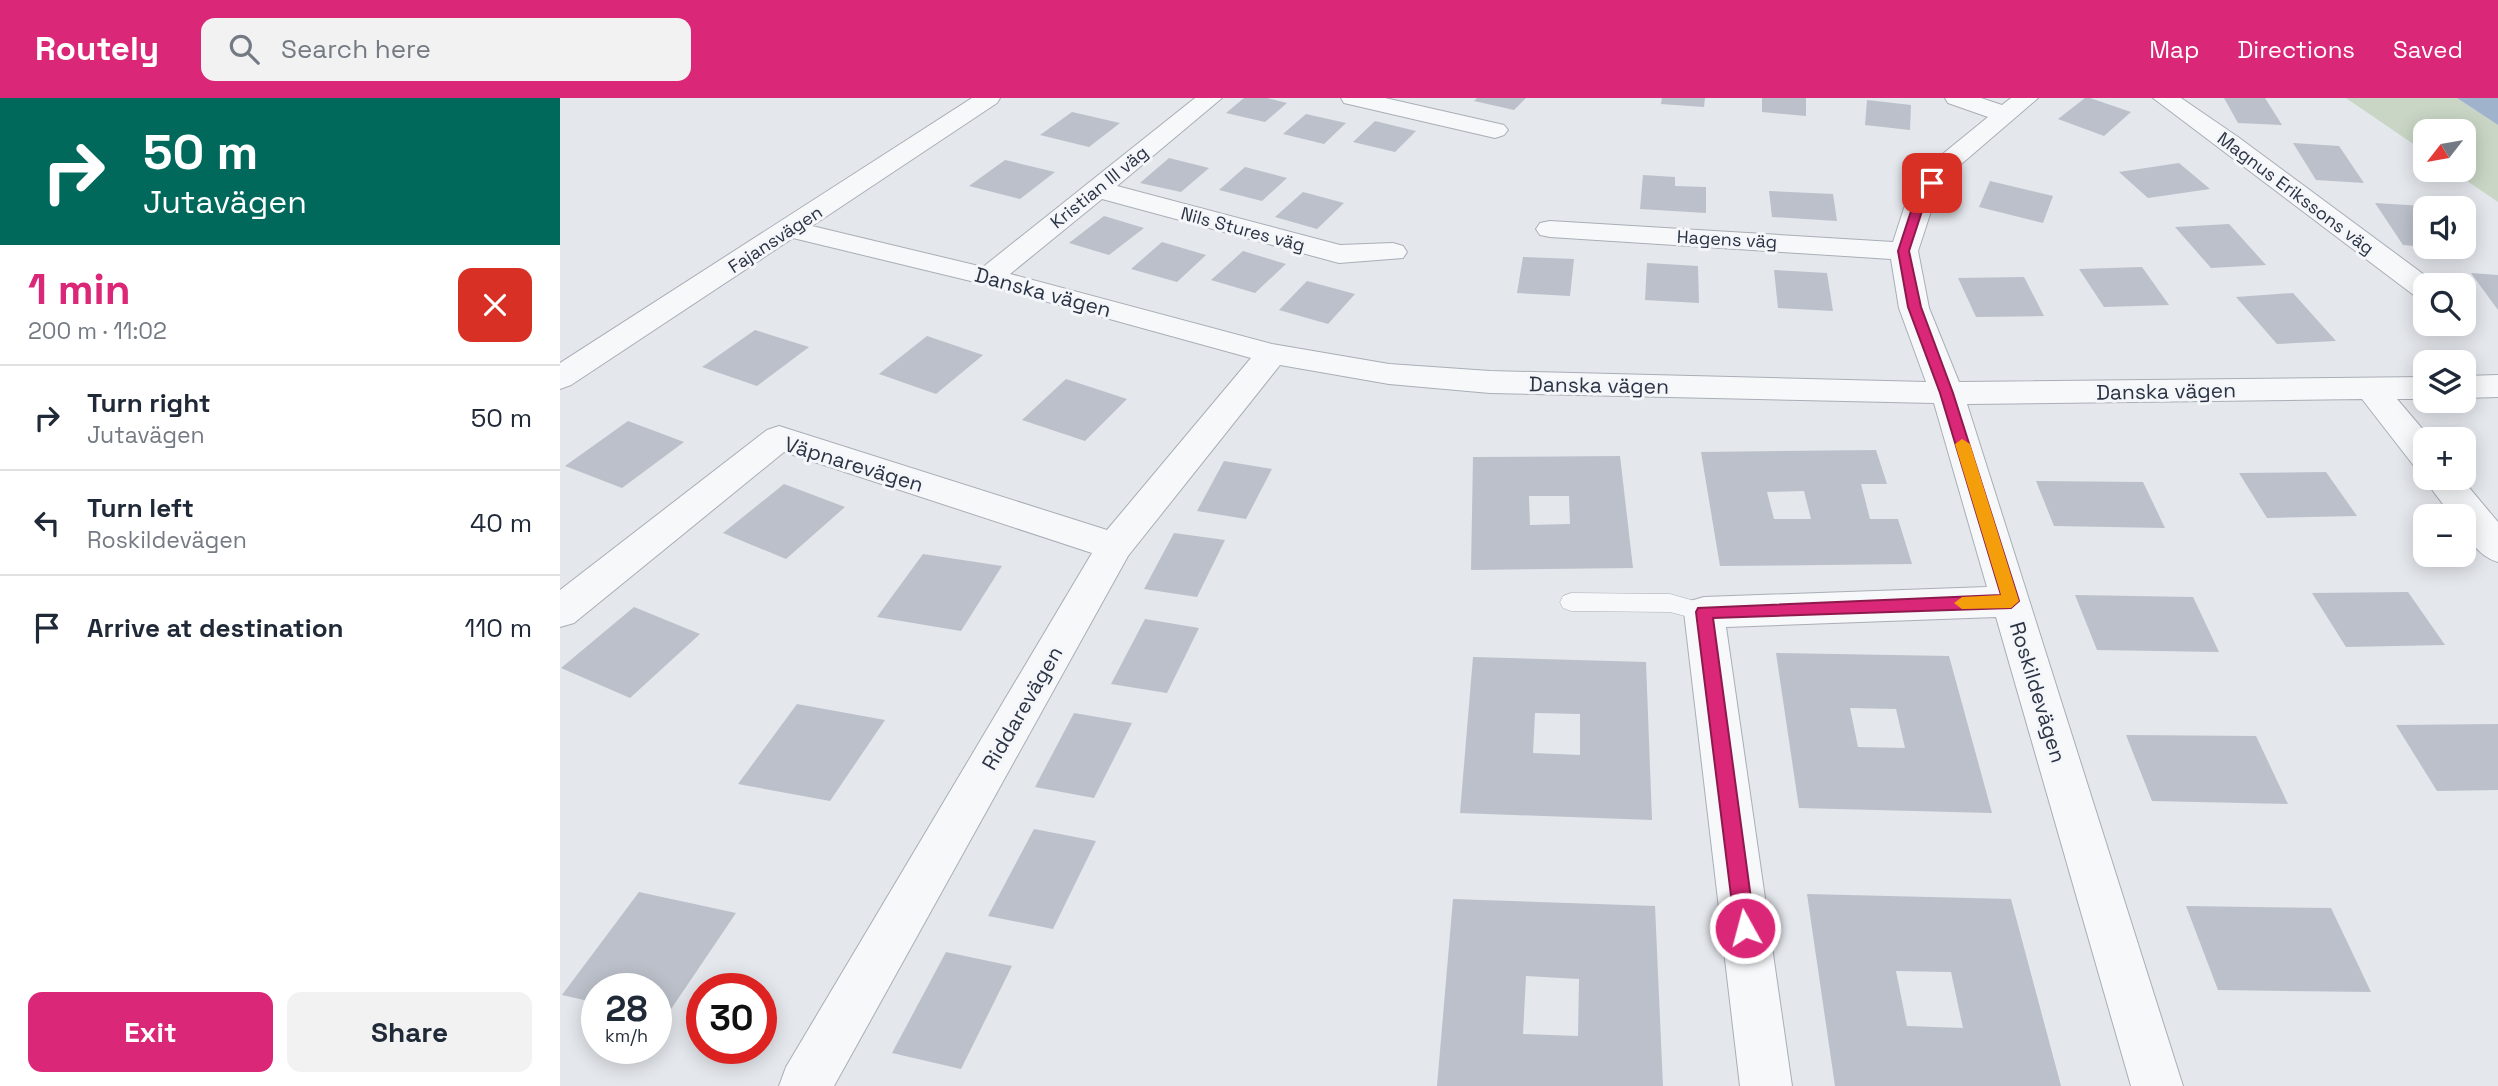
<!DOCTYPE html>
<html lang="en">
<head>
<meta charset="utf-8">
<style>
	:root { --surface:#fff; --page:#f2f2f3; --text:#1f2937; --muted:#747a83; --line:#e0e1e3; --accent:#db2777 }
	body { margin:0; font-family:"Space Grotesk",sans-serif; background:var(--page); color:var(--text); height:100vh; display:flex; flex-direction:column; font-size:26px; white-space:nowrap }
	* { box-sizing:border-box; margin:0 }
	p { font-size:23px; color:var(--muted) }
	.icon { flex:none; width:38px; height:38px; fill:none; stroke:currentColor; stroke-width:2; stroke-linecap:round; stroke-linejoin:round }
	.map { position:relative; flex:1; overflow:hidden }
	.sheet { display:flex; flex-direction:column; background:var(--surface); width:560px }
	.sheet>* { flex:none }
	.banner { background:#00695c; color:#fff; overflow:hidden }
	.needle { width:46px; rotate:239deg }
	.controls { position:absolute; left:1853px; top:21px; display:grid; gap:14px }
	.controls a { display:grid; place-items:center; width:63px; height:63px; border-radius:14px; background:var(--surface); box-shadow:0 4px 18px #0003; font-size:35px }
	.speed { position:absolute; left:21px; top:875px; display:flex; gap:14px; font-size:35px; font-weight:700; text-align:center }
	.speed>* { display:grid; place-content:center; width:91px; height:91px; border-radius:50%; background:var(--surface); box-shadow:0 4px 18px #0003; line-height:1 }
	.speed small { font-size:18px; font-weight:400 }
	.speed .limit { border:10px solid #d22; background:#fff; color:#111 }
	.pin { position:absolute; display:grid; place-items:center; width:60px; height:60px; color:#fff; margin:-30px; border-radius:14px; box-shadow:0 4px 10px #0006 }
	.me { position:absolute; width:77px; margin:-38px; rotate:353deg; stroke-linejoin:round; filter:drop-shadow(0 0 5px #0008) }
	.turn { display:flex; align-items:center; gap:24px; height:147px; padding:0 28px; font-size:32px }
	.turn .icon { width:91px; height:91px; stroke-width:2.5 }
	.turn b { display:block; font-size:49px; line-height:60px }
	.round { display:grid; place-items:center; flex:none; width:74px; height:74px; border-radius:14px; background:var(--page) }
	.head { display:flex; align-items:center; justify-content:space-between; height:119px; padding:0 28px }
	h1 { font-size:42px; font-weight:700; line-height:52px; color:var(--accent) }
	.cta { display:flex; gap:14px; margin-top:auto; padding:14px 28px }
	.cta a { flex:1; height:80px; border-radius:14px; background:var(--accent); color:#fff; font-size:28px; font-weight:700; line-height:80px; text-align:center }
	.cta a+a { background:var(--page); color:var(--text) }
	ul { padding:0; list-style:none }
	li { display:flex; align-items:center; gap:21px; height:105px; padding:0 28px; border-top:2px solid var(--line) }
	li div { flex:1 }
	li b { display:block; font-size:26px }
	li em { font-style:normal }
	header { display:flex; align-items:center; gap:42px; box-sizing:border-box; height:98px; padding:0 35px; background:var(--accent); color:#fff }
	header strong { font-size:33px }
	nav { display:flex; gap:38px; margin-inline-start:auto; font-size:24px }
	.search { width:490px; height:63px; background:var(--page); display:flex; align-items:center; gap:18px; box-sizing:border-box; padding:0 24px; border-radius:14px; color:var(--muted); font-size:26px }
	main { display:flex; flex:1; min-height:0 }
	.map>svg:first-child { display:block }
	.green { fill:#c9d6c5 }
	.water { fill:#9fb4cc }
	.building { fill:#bbc0ca; fill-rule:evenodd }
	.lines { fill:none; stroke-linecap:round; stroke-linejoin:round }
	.lane-casing { stroke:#a9aeb7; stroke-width:1 }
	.street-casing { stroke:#a9aeb7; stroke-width:2 }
	.lane { fill:#f7f8fa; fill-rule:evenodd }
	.street { fill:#f7f8fa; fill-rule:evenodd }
	.route { fill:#db2777; stroke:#8e194d; stroke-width:2 }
	.slow { fill:#f59e0b }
	.labels { text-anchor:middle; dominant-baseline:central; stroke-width:6; stroke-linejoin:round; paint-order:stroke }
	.far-street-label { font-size:18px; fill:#2b3445; stroke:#f4f6f9 }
	.street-label { font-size:21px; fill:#2b3445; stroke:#f4f6f9 }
</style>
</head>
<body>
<header>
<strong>Routely</strong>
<div class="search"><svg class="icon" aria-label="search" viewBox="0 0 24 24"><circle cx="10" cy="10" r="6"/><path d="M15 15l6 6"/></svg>Search here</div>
<nav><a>Map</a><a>Directions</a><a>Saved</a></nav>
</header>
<main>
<section class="sheet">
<div class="banner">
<div class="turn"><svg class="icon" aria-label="right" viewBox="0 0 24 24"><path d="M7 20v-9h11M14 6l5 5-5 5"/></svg><div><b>50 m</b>Jutavägen</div></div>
</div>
<div class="head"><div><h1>1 min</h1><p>200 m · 11:02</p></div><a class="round" style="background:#d93025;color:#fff"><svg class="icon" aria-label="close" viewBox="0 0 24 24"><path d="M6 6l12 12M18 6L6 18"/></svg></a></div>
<ul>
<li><svg class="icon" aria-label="right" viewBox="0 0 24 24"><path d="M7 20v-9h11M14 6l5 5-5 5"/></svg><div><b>Turn right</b><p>Jutavägen</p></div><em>50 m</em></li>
<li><svg class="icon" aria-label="left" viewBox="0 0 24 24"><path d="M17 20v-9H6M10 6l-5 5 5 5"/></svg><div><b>Turn left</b><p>Roskildevägen</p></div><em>40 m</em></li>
<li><svg class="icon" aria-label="arrive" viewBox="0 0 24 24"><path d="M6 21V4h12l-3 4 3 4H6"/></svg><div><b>Arrive at destination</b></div><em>110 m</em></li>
</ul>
<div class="cta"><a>Exit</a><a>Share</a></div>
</section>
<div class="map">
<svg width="1938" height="988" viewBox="0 0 1938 988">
	<rect width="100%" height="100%" fill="#e4e7ec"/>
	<path class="green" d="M1786 0H1897L1938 27V104L1891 72H1904V33H1866L1865 54Z"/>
	<path class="water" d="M1897 0H1938V27Z"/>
	<g class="building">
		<path d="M684 0H707L727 5 705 24 666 15Z"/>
		<path d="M917 0H966L954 12 914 3Z"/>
		<path d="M1102 0H1145L1144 9 1101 6Z"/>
		<path d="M1202 0H1246V18L1202 14Z"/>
		<path d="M1525 0H1530L1571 14 1544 38 1498 21Z"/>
		<path d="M1664 0H1705L1722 27 1678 25Z"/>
		<path d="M1307 2 1351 7 1350 32 1305 27Z"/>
		<path d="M512 14 560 25 529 49 480 37Z"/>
		<path d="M746 16 786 25 764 46 723 36Z"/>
		<path d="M815 23 856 33 835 54 793 44Z"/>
		<path d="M1733 45 1779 48 1804 85 1756 82Z"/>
		<path d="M609 60 649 70 621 94 580 85Z"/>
		<path d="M445 62 495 74 460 101 409 88Z"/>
		<path d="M1619 65 1650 91 1588 100 1559 74Z"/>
		<path d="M685 69 727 80 702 103 659 92Z"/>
		<path d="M1083 77 1115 79V88L1146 89V115L1080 111Z"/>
		<path d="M1430 83 1493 98 1483 125 1419 109Z"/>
		<path d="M1209 93 1273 96 1277 123 1212 119Z"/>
		<path d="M743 94 784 105 757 131 715 119Z"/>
		<path d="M1815 105 1864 108 1866 149 1843 147Z"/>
		<path d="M544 118 584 130 549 157 509 145Z"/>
		<path d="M1669 126 1706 167 1651 170 1615 129Z"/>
		<path d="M602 144 646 157 617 184 571 171Z"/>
		<path d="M683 153 726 166 695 195 651 182Z"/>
		<path d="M963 159 1014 161 1010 198 957 195Z"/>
		<path d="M1087 165 1138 168 1139 205 1085 202Z"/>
		<path d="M1582 169 1609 207 1544 209 1519 171Z"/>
		<path d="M1214 172 1267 175 1273 213 1218 210Z"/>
		<path d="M1911 175 1938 177V212Z"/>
		<path d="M1464 179 1484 218 1416 219 1398 180Z"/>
		<path d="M747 183 795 196 768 226 719 212Z"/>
		<path d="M1733 195 1776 243 1717 246 1676 199Z"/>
		<path d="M195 232 249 249 197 288 142 269Z"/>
		<path d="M367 238 423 257 376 296 319 276Z"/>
		<path d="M506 281 567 301 525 343 462 322Z"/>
		<path d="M68 323 124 344 62 390 5 368Z"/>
		<path d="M1316 352 1327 386H1301L1310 421H1338L1352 466 1160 468 1141 354ZM1244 393 1251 421H1214L1207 394Z"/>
		<path d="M1060 358 1073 470 911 472 913 359ZM969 398H1009L1010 426 970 427Z"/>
		<path d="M664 363 712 371 686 421 637 413Z"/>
		<path d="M1766 374 1797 418 1707 420 1679 375Z"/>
		<path d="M1476 383 1583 384 1605 430 1494 428Z"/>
		<path d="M224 386 285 409 226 461 163 435Z"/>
		<path d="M614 435 665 442 637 499 584 491Z"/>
		<path d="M363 456 442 468 401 533 317 519Z"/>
		<path d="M1848 494 1885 547 1786 549 1752 495Z"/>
		<path d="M1515 497 1633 499 1659 554 1537 552Z"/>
		<path d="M74 509 140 536 70 600 1 570Z"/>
		<path d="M585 521 639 530 607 595 551 586Z"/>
		<path d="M1216 555 1389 558 1432 715 1239 710ZM1290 610 1336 611 1345 650 1298 649Z"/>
		<path d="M913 559 1086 564 1092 722 900 715ZM975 615 1020 616V657L973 655Z"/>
		<path d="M237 606 325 622 270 703 178 686Z"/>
		<path d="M514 615 572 625 534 700 475 689Z"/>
		<path d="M1938 626V692L1877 693 1836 627Z"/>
		<path d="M1566 637 1696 638 1728 706 1592 703Z"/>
		<path d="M474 731 536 743 493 831 428 818Z"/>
		<path d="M79 794 176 815 105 920 96 918V891H37V905L2 897Z"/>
		<path d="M1247 796 1451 801 1501 988H1275ZM1336 873 1391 874 1403 930 1347 928Z"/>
		<path d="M893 801 1095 808 1103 988H877ZM966 878 1019 881 1018 938 963 936Z"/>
		<path d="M1626 808 1771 810 1811 894 1658 892Z"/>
		<path d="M386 854 452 868 401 971 332 955Z"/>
	</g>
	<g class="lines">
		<defs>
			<path id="lane" d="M1011 495 1110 496 1152 508 1156 514 1152 520 1144 523 1110 514 1011 513 1003 510 1000 504 1003 498Z"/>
			<g id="street">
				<path d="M412 0H440L437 5 252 128 423 169 635 0H662L557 88 780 147 833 145 843 148 847 154 843 160 779 165 542 101 450 176 712 246 829 266 930 273 1366 284 1339 210 1331 161 990 139 980 137 976 131 980 125 990 123 1333 144 1347 101 1374 63 1428 19 1388 5 1385 0H1421L1442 7 1451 0H1478L1392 74 1375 101 1358 153 1369 210 1399 284 1866 279V301H1837L1871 341H1866V371L1854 368 1802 301 1407 306 1623 988H1571L1436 519 1166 529 1232 988H1180L1124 514 1130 503 1144 499 1427 489 1374 305 930 295 829 286 720 267 568 458 274 988H219L226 969 532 455 224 354 14 525 0 529V492L207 332 219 328 547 432 691 260 419 185 233 140 11 287 0 291V265Z"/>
				<path d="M781 0H825L944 27 948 32 944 37 935 40 784 5Z"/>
				<path d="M1593 0H1621L1678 39 1878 187H1866V201L1855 198Z"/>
				<path d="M1938 277V299L1904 300V278Z"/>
				<path d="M1866 378 1901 380 1938 424V464C1918 458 1904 439 1904 418H1892L1870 389Z"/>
			</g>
		</defs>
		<use href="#lane" class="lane-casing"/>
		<use href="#street" class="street-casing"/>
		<use href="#lane" class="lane"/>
		<use href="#street" class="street"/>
	</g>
	<path class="route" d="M1372 81 1377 85 1366 101 1349 153 1361 209 1393 295 1459 503 1451 510 1153 520 1195 830 1192 837 1185 840 1178 837 1175 830 1136 514 1138 510 1441 497 1380 295 1348 209 1338 153 1355 101 1368 82Z"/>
	<path class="slow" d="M1402 341 1410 346 1459 503 1451 510 1402 511 1394 505 1402 499 1441 497 1395 346Z"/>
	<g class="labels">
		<g class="far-street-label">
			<text transform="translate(539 89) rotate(-39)">Kristian III väg</text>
			<text transform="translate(1736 95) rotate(37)">Magnus Erikssons väg</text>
			<text transform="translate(683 131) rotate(15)">Nils Stures väg</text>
			<text transform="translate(215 141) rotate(-33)">Fajansvägen</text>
			<text transform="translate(1167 141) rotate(3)">Hagens väg</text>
		</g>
		<g class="street-label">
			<text transform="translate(483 194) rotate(15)">Danska vägen</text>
			<text transform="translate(1039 287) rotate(1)">Danska vägen</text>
			<text transform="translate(1606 293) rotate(-1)">Danska vägen</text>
			<text transform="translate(294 366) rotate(17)">Väpnarevägen</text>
			<text transform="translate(1478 594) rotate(73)">Roskildevägen</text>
			<text transform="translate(462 610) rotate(-60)">Riddarevägen</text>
		</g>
	</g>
</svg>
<div class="controls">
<a><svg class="needle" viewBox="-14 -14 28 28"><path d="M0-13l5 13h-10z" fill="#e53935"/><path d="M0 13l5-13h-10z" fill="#747a83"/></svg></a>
<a><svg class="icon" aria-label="sound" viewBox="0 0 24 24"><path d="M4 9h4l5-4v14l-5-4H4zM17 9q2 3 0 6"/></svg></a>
<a><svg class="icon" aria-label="search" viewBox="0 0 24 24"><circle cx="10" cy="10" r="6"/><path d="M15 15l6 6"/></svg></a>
<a><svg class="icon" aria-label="layers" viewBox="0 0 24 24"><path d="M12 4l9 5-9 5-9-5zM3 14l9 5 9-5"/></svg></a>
<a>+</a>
<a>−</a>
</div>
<div class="speed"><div>28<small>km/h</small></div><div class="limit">30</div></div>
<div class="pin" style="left:1372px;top:85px;background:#d93025"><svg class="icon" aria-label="arrive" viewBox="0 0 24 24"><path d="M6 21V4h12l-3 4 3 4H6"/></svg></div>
<svg class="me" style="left:1185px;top:830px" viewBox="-20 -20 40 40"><circle r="17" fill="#db2777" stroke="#fff" stroke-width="3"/><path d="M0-11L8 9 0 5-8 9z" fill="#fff"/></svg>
</div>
</main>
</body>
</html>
